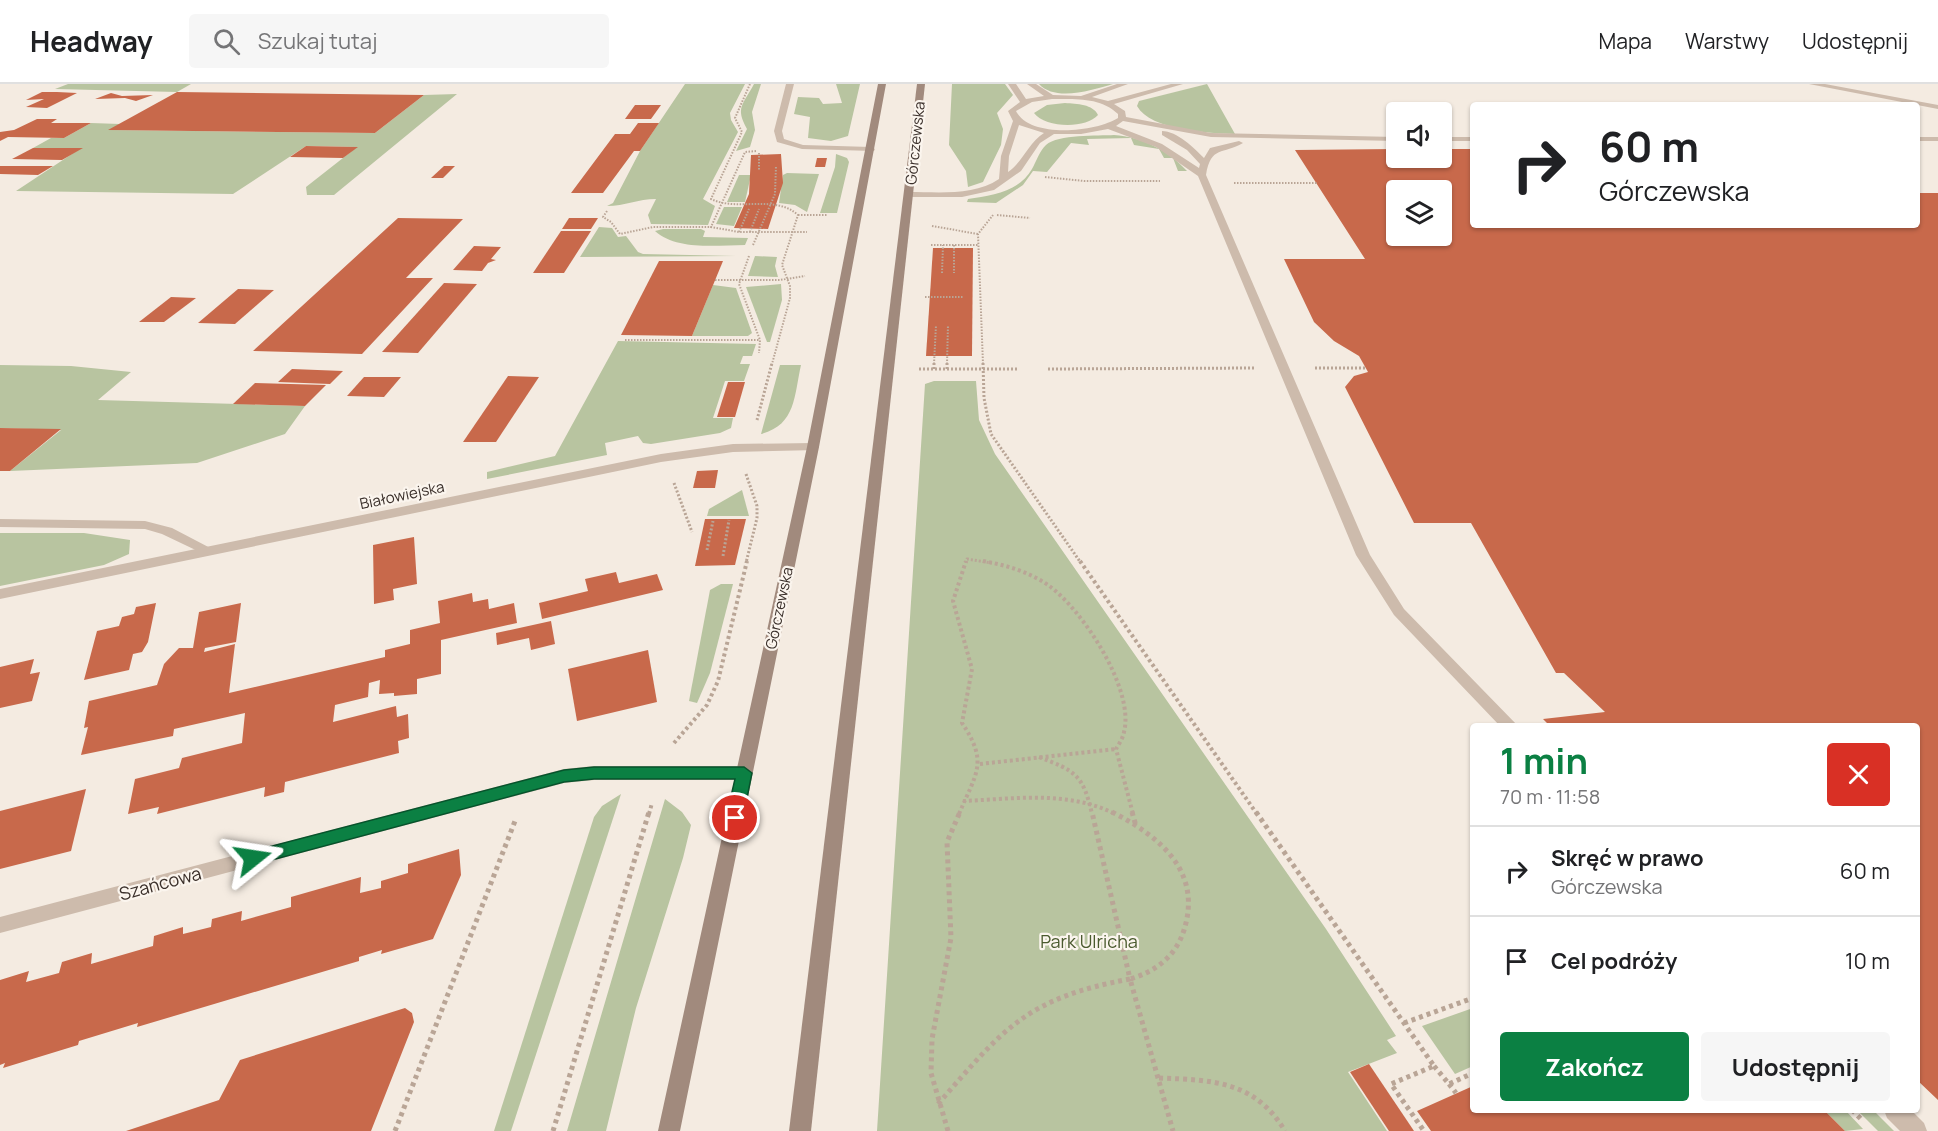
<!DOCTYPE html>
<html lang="pl">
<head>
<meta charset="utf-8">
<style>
	:root { --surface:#fff; --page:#f6f6f6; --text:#202124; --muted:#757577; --line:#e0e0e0; --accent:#0b8043 }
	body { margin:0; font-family:Manrope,sans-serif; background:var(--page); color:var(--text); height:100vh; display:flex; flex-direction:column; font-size:22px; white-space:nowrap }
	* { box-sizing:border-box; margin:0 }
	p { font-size:20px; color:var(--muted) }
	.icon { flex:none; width:33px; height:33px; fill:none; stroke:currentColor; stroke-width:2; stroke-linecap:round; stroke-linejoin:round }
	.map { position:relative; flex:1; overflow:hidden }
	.side { position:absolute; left:1470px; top:639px; width:450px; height:390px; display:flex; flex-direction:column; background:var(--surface); border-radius:6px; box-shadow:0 2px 4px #0004 }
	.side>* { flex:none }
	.hud { position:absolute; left:1470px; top:18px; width:450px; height:126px; border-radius:6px; box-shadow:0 2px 4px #0004; background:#fff; color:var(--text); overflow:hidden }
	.controls { position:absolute; left:1386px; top:18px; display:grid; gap:12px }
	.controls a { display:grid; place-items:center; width:66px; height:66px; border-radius:6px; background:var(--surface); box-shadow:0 2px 4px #0004; font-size:30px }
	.pin { position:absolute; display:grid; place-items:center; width:51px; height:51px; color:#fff; margin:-26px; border:3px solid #fff; border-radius:50%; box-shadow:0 2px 6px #0007 }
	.me { position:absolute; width:66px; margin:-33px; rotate:75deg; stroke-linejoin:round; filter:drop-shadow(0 0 4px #0008) }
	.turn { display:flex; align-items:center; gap:21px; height:126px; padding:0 30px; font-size:27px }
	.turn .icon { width:78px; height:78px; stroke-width:2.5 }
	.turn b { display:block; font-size:42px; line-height:51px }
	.round { display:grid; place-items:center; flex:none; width:63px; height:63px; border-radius:6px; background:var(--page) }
	.head { display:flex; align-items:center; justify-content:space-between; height:102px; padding:0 30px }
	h1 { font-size:36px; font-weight:700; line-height:45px; color:var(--accent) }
	.button { display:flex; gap:12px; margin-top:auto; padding:12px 30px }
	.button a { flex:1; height:69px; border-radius:6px; background:var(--accent); color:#fff; font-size:24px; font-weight:700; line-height:69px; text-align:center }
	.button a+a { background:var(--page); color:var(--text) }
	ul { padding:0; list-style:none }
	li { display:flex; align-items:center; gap:18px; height:90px; padding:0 30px; border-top:2px solid var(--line) }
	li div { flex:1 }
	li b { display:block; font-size:22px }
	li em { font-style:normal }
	header { display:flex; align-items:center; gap:36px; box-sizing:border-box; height:84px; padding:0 30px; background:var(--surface); border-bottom:2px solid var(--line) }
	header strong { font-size:28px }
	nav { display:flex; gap:33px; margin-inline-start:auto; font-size:21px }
	.search { width:420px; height:54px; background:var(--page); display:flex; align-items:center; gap:15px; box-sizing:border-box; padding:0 21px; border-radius:6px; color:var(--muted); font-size:22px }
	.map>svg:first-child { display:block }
	.green { fill:#b8c4a0 }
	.building { fill:#c8694b; fill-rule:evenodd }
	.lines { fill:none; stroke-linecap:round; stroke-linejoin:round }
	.path-far3 { stroke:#b9a596; stroke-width:2; stroke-dasharray:1.5 1.5; stroke-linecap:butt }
	.path-far2 { stroke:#b9a596; stroke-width:3; stroke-dasharray:2 2; stroke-linecap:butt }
	.path-far1 { stroke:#b9a596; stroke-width:4; stroke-dasharray:3 3; stroke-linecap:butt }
	.path { stroke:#b9a596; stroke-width:5; stroke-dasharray:4 4; stroke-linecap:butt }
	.lane { fill:#cdbbac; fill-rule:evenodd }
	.street { fill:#cdbbac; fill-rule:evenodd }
	.secondary { fill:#a18a7d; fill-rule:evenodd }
	.route { fill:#0b8043; stroke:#07532c; stroke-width:1.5 }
	.labels { text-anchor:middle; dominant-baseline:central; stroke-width:4.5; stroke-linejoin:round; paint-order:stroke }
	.street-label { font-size:15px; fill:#3b302b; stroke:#fbf5ee }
	.near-street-label { font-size:18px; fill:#3b302b; stroke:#fbf5ee }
	.near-park-label { font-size:18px; fill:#4a5a2e; stroke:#fbf5ee }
</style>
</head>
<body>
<header>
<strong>Headway</strong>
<div class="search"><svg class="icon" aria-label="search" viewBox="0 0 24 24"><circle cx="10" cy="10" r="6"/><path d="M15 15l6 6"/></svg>Szukaj tutaj</div>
<nav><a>Mapa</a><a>Warstwy</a><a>Udostępnij</a></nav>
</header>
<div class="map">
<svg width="1938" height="1047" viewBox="0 0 1938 1047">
	<rect width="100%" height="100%" fill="#f4ebe1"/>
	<g class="green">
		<path d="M68 0H191L177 8 55 5Z"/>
		<path d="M685 0H745L730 29 731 36 738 48 703 115 715 122 708 141 651 140 648 131 656 115C638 115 625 122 607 122L613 119 640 67Z"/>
		<path d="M754 0H761L752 28 755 46 750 63 736 67 747 45C735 23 743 21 754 0Z"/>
		<path d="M836 0H860L848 52 831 57 808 54 810 33 794 30 798 13 819 14 823 20 842 19Z"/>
		<path d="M952 0H1005L1013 11 997 29 1003 45 1001 61 983 98 968 103 966 87 949 61Z"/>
		<path d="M1039 0H1113C1093 6 1055 18 1039 0Z"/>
		<path d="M1207 0 1235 50C1209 49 1151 47 1137 22L1139 17Z"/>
		<path d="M457 10 334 111H307L306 103 357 63 306 62 233 110 16 107 81 64H33L51 54H64L91 39 120 40 110 46 375 49 424 11Z"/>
		<path d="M1065 19C1077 20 1093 20 1098 31 1086 45 1045 44 1034 29L1047 21Z"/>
		<path d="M1114 51C1142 53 1168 66 1187 87H1178L1173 74H1164L1159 65 1134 61 1131 54 1087 55 1089 61 1071 59 1047 88 1033 87 1023 101 996 119 967 118 968 115C992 111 1019 108 1032 85 1036 78 1040 66 1046 61 1058 50 1098 52 1114 51Z"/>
		<path d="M836 70 847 74 849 78 837 129H820L835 83Z"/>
		<path d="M787 89 819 90 807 128 795 121 779 119 783 91Z"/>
		<path d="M739 91H751L745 118H727Z"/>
		<path d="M724 123H742L734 142 716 140Z"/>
		<path d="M599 143 612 144 618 153 626 152 638 168 643 170 736 172 580 173Z"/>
		<path d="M663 145H701L705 147 703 153 748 154 745 161C718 161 677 167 655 147Z"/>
		<path d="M755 172 777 173 775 182 778 193 748 192Z"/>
		<path d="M781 200 782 216 770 258H767L746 203Z"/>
		<path d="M713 201 736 204 752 249 748 252H692Z"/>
		<path d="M618 257 756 260 752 272H743L740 280H750L744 297H725L713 334H733L731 344 720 349 651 360 643 359 638 352 605 359 607 371 487 395V388L555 372Z"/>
		<path d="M0 281 71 282 131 288 98 316 305 322 285 350 197 379 10 387 61 346 0 344Z"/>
		<path d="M780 281H801C794 312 796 341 761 350Z"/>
		<path d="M934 297H976L979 336 995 370 1326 845 1396 952 1387 956 1397 969 1348 988 1387 1047H877L925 300Z"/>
		<path d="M742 406 749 432H707L709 425Z"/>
		<path d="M0 449H84L130 456 129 470 104 481 0 502Z"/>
		<path d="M721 500H733L710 589 697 619 689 617 710 506Z"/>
		<path d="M621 710 511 1047H494L594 733 602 722Z"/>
		<path d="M665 715 682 728 691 741 683 774 636 924 606 1047H567Z"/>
		<path d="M1473 924V982L1455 990 1422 942Z"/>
		<path d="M1824 1026H1845L1863 1045 1845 1047Z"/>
		<path d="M1857 1026H1873L1894 1047H1878Z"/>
	</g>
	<g class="building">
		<path d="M42 8H57L77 9 47 24 26 23 44 15 26 16Z"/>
		<path d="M177 8 424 11 375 49 108 46Z"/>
		<path d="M111 9 122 12 153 11 136 17 125 14 95 15Z"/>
		<path d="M635 21H661L651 35H625Z"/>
		<path d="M37 35H57L51 39H91L64 54 8 53 0 57V48L14 46Z"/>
		<path d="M638 39H659L640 67H634L603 109H571L615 50H630Z"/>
		<path d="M306 62 358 63 343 74 290 73Z"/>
		<path d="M33 64H83L62 76 12 75Z"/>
		<path d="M1396 65V74H1442V65H1473V141H1917V109H1938V1016L1917 996V642H1550L1543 635 1605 628 1564 589H1556L1471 439H1414L1345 303 1354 292 1368 288 1359 272 1334 257 1314 238 1284 175H1365L1295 66ZM1396 106H1442V152H1396Z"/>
		<path d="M781 70 783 99 768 145 734 144 749 110 751 71Z"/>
		<path d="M817 74H827L825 83H815Z"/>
		<path d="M0 82H53L38 91 0 90Z"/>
		<path d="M444 82H455L443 94H431Z"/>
		<path d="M398 134 463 135 406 194H433L362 270 253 267Z"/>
		<path d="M569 134H598L591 145H562Z"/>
		<path d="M561 147H591L564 189H533Z"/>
		<path d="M474 162 501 163 491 175 496 176 488 179 482 187 453 186Z"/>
		<path d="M933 164H973L972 272H926Z"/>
		<path d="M659 177H723L692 252 621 251Z"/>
		<path d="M444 199 477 200 418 269 382 268Z"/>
		<path d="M238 205 274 206 235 240 198 239Z"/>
		<path d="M171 213 196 214 164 238H139Z"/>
		<path d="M292 285 343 287 330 300 278 298Z"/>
		<path d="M508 292 539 293 496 358H463Z"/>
		<path d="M364 293H401L384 313 347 312Z"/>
		<path d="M728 298H745L735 333H717Z"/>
		<path d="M255 299 326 301 305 322 233 320Z"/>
		<path d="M0 344 61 345 10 387H0Z"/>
		<path d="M718 386 715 404H693L697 387Z"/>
		<path d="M705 435H746L735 481 695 482Z"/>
		<path d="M414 453 417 500 393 505 394 516 374 520 373 461Z"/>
		<path d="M616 488 619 499 657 490 663 506 542 535 539 519 588 507 585 495Z"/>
		<path d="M472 509 473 518 488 515 489 525 514 519 517 539 441 556V590L417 595V610L394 612V609L379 610 380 596 369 599 368 613 335 621 333 638 396 622 397 633 408 630 409 654 398 657 399 669 285 698 284 708 264 713 265 703 157 730 159 723 128 730 135 695 179 684 182 674 242 659 245 629 174 645 173 652 81 671 88 643 84 644 89 617 157 601 164 580 179 564H193L199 528 241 519 236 558 205 564 204 568 235 560 229 609 385 573V566L410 560V546L440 539 438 517Z"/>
		<path d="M156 519 148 558 142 568 133 570 129 586 84 596 97 547 119 542 122 533 134 530 136 523Z"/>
		<path d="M551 537 555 560 531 566 529 554 497 561 496 549Z"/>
		<path d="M648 566 657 618 577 637 568 585Z"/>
		<path d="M34 575 30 590 40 588 32 617 0 624V583Z"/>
		<path d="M86 705 71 767 0 785V727Z"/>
		<path d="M459 765 461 791 433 855 381 870 382 866 359 873V877L137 943 138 939 79 957 78 961 3 984 5 979 0 981V896L29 887 26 898 59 889 62 878 92 869 91 880 153 862 154 852 183 843V850L211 843 212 835 242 827 241 837 291 823V813L361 793 360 809 381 804V797L408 789V780Z"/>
		<path d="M405 924 412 929 414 938 371 1047H126L219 1016 240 976Z"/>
		<path d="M1369 980 1412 1044 1414 1047H1389L1350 988Z"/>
		<path d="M1473 1002V1026H1824L1845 1047H1431L1417 1027Z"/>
	</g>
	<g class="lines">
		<g class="path-far3">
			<path d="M750 0 735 34 742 48 711 115C738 128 775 110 798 131L782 181 790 202V214L772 280"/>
			<path d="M756 67 745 68 711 143 739 148H807"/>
			<path d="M759 69V86"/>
			<path d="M1045 93 1084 97H1160"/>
			<path d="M1234 99H1317"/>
			<path d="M607 127 603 133 611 138 620 150 653 143H711"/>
			<path d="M798 131H828"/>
			<path d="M997 131 1030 134"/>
			<path d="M932 142 978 150"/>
			<path d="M739 148 749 125"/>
			<path d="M750 148 759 125"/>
			<path d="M753 161 775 110 776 82"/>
			<path d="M931 161H978"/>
			<path d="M954 161V189"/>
			<path d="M749 172 739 200 760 256 759 269"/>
			<path d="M942 189 943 161"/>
			<path d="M715 196H780L805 192"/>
			<path d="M925 213H963"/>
			<path d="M625 256H760"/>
			<path d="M934 280 936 241"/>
			<path d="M947 280 948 241"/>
			<path d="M983 280 978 150 993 131"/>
		</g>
		<g class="path-far2">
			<path d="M983 279 984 314 991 350 1081 479"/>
			<path d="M1315 284H1366"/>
			<path d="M919 285H1017"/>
			<path d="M934 285V279"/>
			<path d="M947 285V279"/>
			<path d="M1048 285 1254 284"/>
			<path d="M757 336 772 279"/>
			<path d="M746 390 757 422V434L746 479"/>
			<path d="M674 399 692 448"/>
			<path d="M707 466 713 437"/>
			<path d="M723 472 729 436"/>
			<path d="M966 479 967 475 992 479"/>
		</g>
		<g class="path-far1">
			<path d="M983 477C1006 481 1029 488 1048 501 1082 525 1135 605 1124 648 1123 654 1119 660 1116 665L1133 730"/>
			<path d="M1080 477 1257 730"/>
			<path d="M674 659 707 621 718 597 747 477"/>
			<path d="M1039 673C1075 687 1083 690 1092 730"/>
			<path d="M980 680 1116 665"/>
			<path d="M963 717C1013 715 1068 706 1115 730"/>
			<path d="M649 730 652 719"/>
			<path d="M959 730C976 689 989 679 962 639L972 585 953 517 966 477"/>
		</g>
		<g class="path">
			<path d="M1112 728C1161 753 1204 789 1183 849 1174 874 1154 888 1130 895L1173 1047"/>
			<path d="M1132 728 1136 742"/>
			<path d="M1256 728 1434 982 1391 1000 1424 1047"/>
			<path d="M1404 939 1473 914"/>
			<path d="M1434 982 1449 1000 1473 989"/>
			<path d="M1159 994C1213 996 1255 997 1285 1047"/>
			<path d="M1449 1000 1456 1009"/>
			<path d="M938 1020C1004 944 1027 914 1130 895L1092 728"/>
			<path d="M1852 1026 1862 1036"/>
			<path d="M395 1047 515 737"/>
			<path d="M553 1047 649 728"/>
			<path d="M948 1047 931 989 932 955 951 854 947 758 960 728"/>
		</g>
		<g class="lane">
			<path d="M786 0H794L782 47 784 55 803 61 871 63 875 65 874 67 802 65 777 58 774 47Z"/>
			<path d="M1008 0H1016L1026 15 1044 12 1027 0H1036L1053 11 1081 12 1117 0H1128L1092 13 1108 17 1171 0H1183L1114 20 1125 27 1126 33 1211 49 1396 53V57L1211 53 1123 37 1116 42 1162 60 1199 84 1200 80 1187 66 1162 51V47C1177 47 1194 64 1204 74L1210 64 1239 57 1243 59C1223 71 1211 61 1206 91L1370 471 1404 525 1518 642H1500L1394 531 1356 471 1198 92 1156 63 1108 45 1081 50H1054L1040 59 1021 87 994 106 962 113H906V109L909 108C939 108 974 112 999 95L1001 72 1013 37 1008 27 1020 18ZM1052 15C1074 15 1101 13 1118 30V34C1096 48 1030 55 1016 27L1032 18ZM1019 41 1044 49C1028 59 1023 78 1008 88L1009 72Z"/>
			<path d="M1809 0H1825L1938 21V25Z"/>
			<rect x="1442" y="53" width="31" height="4"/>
			<rect x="1917" y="53" width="21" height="4"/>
			<path d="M0 435 145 437 172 444 216 467 209 471 204 470 162 450 145 445 0 443Z"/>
			<path d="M1884 1026H1911L1924 1039 1927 1047H1900L1887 1034Z"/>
		</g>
		<g class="street">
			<path d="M813 359 819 363 817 366 733 368 661 378 0 515V505L661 370 733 360Z"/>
			<path d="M594 682H744L750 684 753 689 750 694 744 696H594L564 699 0 849V833L564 685Z"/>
		</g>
		<g class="secondary">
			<path d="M878 0H886L819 363 680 1047H658L807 363Z"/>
			<path d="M917 0H925L811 1047H789Z"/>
		</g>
	</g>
	<path class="route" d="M594 683H744L752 689 743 734 741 739H729L726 734 735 695H594L564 698 253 781 247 779 244 774 247 769 253 767 564 686Z"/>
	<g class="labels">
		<g class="street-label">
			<text transform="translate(915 59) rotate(-84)">Górczewska</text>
			<text transform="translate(402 411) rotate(-12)">Białowiejska</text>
			<text transform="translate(779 524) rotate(-78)">Górczewska</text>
		</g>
		<g class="near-street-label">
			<text transform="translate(160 799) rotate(-15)">Szańcowa</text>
		</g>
		<g class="near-park-label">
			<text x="1089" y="857">Park Ulricha</text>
		</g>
	</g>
</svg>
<div class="controls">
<a><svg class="icon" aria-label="sound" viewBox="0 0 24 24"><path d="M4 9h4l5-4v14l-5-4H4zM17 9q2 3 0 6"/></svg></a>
<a><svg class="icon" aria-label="layers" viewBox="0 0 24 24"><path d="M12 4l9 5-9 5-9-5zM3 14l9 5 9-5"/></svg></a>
</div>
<div class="pin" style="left:735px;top:734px;background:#d93025"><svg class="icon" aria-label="arrive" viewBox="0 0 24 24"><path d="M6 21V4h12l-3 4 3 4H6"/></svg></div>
<svg class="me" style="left:253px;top:774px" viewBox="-20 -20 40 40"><path d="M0-17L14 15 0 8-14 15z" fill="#0b8043" stroke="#fff" stroke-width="4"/></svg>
<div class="hud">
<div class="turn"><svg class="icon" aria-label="right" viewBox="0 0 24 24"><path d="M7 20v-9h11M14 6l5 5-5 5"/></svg><div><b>60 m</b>Górczewska</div></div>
</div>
<section class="side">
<div class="head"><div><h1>1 min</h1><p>70 m · 11:58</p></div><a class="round" style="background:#d93025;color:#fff"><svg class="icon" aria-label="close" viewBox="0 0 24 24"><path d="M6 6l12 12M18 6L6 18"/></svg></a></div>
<ul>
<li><svg class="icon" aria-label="right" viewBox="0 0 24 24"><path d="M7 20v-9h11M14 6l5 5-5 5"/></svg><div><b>Skręć w prawo</b><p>Górczewska</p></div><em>60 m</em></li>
<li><svg class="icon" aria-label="arrive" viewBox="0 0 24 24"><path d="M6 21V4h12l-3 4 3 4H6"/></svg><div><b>Cel podróży</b></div><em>10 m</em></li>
</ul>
<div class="button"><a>Zakończ</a><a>Udostępnij</a></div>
</section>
</div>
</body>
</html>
